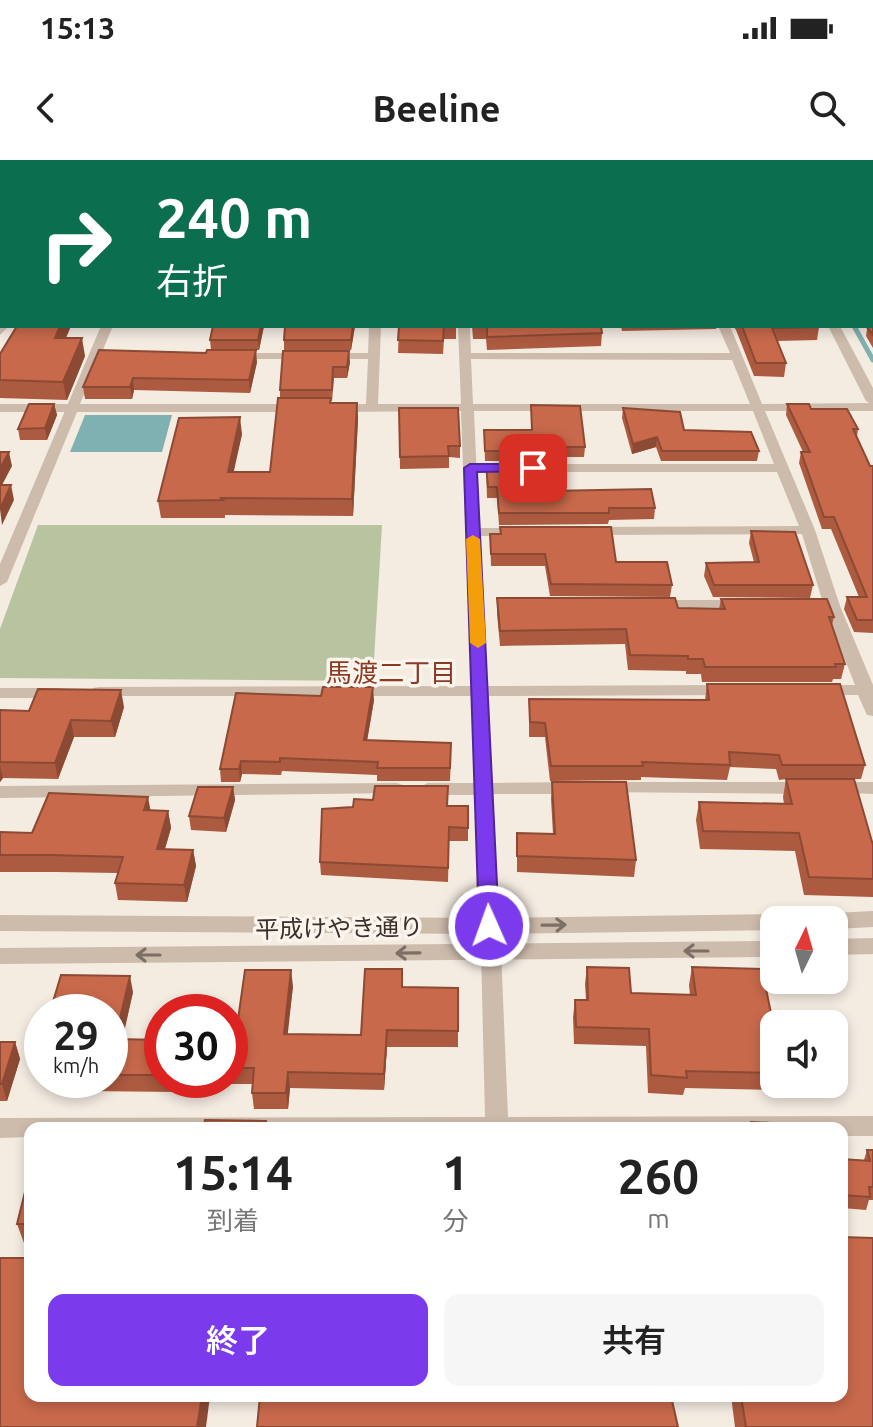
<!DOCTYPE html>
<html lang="ja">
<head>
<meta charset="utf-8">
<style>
	:root { --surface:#fff; --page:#f6f6f6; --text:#222; --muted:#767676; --accent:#7c3aed }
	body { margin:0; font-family:Ubuntu,"Noto Sans JP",sans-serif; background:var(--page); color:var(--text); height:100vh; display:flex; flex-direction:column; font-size:30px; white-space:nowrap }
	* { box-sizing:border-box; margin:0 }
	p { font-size:26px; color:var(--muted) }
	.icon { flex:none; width:44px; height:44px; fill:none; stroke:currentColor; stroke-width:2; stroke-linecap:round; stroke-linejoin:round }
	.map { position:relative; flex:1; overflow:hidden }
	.panel { position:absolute; left:24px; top:962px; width:824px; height:280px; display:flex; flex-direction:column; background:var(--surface); border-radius:16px; box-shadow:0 4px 12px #0003 }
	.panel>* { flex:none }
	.top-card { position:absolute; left:0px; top:0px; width:874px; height:168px; box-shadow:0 4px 12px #0003; background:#0b6e4f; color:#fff; overflow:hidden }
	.needle { width:52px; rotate:5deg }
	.buttons { position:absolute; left:760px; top:746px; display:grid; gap:16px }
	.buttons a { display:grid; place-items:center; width:88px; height:88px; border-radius:16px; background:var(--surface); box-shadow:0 4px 12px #0003; font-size:40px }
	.speed { position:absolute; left:24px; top:834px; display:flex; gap:16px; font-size:40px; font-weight:700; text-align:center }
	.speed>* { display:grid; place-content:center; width:104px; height:104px; border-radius:50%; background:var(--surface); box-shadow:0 4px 12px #0003; line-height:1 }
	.speed small { font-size:20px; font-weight:400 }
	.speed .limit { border:12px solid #d22; background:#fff; color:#111 }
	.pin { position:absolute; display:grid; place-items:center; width:68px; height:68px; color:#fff; margin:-34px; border-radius:16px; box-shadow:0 4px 12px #0006 }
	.me { position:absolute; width:88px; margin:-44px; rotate:358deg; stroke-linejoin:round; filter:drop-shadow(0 0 6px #0008) }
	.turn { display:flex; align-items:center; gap:28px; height:168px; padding:0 24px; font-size:36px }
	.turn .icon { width:104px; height:104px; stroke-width:2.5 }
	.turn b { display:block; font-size:56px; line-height:68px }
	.eta { display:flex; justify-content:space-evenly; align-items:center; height:136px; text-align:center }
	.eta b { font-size:48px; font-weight:600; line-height:56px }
	.primary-button { display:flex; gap:16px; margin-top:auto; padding:16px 24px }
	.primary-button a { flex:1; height:92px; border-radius:16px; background:var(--accent); color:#fff; font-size:32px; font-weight:600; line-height:92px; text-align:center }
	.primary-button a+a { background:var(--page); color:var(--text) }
	.status { display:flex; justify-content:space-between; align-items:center; height:56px; padding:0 40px; background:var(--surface); direction:ltr }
	.status svg { height:22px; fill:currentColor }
	header { display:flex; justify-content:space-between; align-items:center; height:104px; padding:0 24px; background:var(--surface); font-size:36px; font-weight:600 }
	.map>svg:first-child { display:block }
	.green { fill:#b8c4a0 }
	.water { fill:#7fb0b2 }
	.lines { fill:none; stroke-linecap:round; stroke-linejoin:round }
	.stream { stroke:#7fb0b2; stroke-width:5 }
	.river { fill:#7fb0b2; fill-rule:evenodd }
	.minor { fill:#cdbbac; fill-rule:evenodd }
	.tertiary { fill:#cdbbac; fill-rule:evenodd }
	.wall { fill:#ac5a40 }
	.shaded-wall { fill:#8c4a34 }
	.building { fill:#c8694b; stroke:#8c4a34; stroke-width:2 }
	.oneway { stroke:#7d6f65 }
	.route { fill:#7c3aed; stroke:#51269a; stroke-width:2 }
	.slow { fill:#f59e0b }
	.labels { text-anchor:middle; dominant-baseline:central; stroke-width:7; stroke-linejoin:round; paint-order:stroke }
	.street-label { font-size:24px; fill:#3b302b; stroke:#fbf5ee }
	.neighbourhood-label { font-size:26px; fill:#8c3b22; stroke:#fbf5ee }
</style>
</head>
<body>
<div class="status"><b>15:13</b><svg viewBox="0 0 49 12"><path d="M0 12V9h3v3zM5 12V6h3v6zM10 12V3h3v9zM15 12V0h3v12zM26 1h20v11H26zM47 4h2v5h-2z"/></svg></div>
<header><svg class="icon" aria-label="back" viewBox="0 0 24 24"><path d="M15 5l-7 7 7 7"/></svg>Beeline<svg class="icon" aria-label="search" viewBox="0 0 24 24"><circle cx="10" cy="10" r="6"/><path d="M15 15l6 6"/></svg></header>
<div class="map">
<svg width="873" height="1267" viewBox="0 0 873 1267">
	<rect width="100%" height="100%" fill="#f4ebe1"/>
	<path class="green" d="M38 365H382L373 516H364V521L0 518V469Z"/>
	<path class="water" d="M85 255H172L162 292H70Z"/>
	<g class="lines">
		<path class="stream" d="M854 166 873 200"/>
		<g class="river">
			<path d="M64 0H86L63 2Z"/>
			<path d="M2 116V134L0 135V117Z"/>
		</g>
		<g class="minor">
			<rect x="413" y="0" width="8" height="2"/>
			<rect x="656" y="0" width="8" height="2"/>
			<rect x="872" y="32" width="1" height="6"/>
			<path d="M101 166H113L80 244H302L308 248 302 252H77L7 422 0 426V404Z"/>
			<path d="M369 166H381L378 244H461L458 166H470L471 193H730L718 166H730L762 244 873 243V251H765L815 370 840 446 873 525V556L867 555 858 535H819L811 530 819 525H855L824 446 802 374 588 375 581 371 588 367 799 366 777 312H521L514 308 521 304H774L753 251H474L479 368H522L529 372 522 376H480L487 526 729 525 737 530 729 535 488 536 492 623 573 622 582 628 573 634H493L499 766 496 771H482L479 766 475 635H427L418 629 427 623H474L471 536H93L91 532 93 528 99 527 471 526 461 251 336 252 332 251V245L366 244 368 199H233L227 196 233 193H368ZM471 199 732 200 750 244H473Z"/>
			<path d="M655 440H741L749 445 741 450 650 448 647 445Z"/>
			<path d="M0 528H61L69 533 61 538H0Z"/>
			<path d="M603 622H809L818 628 809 634 597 632 594 628Z"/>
			<path d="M835 622H873V634L829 632 826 628Z"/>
			<path d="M397 623 403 625 406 629 403 633 0 638V626Z"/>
			<path d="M491 783 498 786 501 791 508 957 873 956V976H842V968H30V977L0 978V958L485 957 481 791 484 786Z"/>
		</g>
		<g class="tertiary">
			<path d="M97 0H107L96 2Z"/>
			<rect x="0" y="18" width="2" height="6"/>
			<path d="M0 163 9 166 0 175Z"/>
			<path d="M828 166H840L873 228V245L866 241Z"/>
			<path d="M0 244H74L81 248 74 252H0Z"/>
			<path d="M873 751V767L834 769V760H824L834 753Z"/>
			<path d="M774 754 784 760H774V770L489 774 0 771V755L489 758Z"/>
			<path d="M873 778V794L834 795V779Z"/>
			<path d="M774 781V797L0 804V788Z"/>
		</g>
	</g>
	<g class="wall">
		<rect x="120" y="0" width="276" height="2"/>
		<path d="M443 0H637V2H444Z"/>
		<path d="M873 112V188L866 176 867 169 865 166H872Z"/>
		<path d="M71 166 66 178 85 196 67 240 0 238V194Z"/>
		<path d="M264 166 259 190H211L210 180Z"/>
		<path d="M355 166 351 190H284V180Z"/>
		<path d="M390 166H456V179H444L443 194 398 193 399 168H390Z"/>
		<path d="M472 166H601L602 173 601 186 487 190 486 179H473Z"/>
		<path d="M621 166H717L716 169 622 171Z"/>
		<path d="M733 166H818L819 167 817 180 777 181 786 203 784 217 754 216 736 170Z"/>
		<path d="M99 190 257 202 250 233 134 230 132 239H85L83 227Z"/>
		<path d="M283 191 350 202 347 218H334L332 241H331V243H357L358 259 353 356 225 355V358H161L158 341 242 274 233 312H270L280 238V230Z"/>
		<path d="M54 244 57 255 47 280H20L18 269Z"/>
		<path d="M787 244 811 249 858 269 857 277 870 306H873V473L854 472 844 449 847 437H859L831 369H822L799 303 801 292H803L786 255Z"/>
		<path d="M531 245 585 287 584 297H542V301H485L484 270H531Z"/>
		<path d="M399 248 460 286V298L449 297V308L400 309Z"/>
		<path d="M623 248 684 270 759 291 757 301H661L656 287 632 294 622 258Z"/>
		<path d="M486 304 548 331 655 348 654 359 609 360 608 364 499 365 497 338H487Z"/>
		<path d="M500 367 616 402 672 425 670 437 550 436 545 406H491L490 374H500Z"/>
		<path d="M751 371 813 425 810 438 713 437 704 416 706 403 754 402 749 383Z"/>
		<path d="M497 438 678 448 719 449 721 439 834 457 832 465 845 504 841 519H833L832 522H702L701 514H686V511L628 510 625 484 500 486 497 453Z"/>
		<path d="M707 524 865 605 861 619H854L873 685V737L804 735 795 691 700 689 696 660 699 642 784 644 783 637 786 619 779 620 776 609 730 607 727 620 641 617V620L550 621 545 577H529V539L705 540Z"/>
		<path d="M374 540 367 580 451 596 450 621H377V615L282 611 281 615 242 614 240 622H221L220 609Z"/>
		<path d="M124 547 115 577H74L58 619 3 618 0 622V550L29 551Z"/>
		<path d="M552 622 636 700 634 717 517 712V673L553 674 551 639Z"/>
		<path d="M233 627 235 640 226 672 191 670 189 656Z"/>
		<path d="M448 646 468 668V681H449L448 722 321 715 320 702Z"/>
		<path d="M151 650 168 651 171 668 165 689 193 690 196 706 187 742 118 740 115 723 118 713 56 712H0V672L32 673Z"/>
		<path d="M587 807 631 833 690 835 689 825 692 807 774 868V924H780L779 930 685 928 683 935 648 933 646 886 574 884 573 857 575 840H586L585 824Z"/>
		<path d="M293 826 287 874 361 875 402 827 458 828V887H387L384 930 290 928 288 949H254L252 933 253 924H177L176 932 86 931 83 920H110V852L133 832 122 879 162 880V920H230V881H235Z"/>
		<path d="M0 882H15L20 899 7 941H0Z"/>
		<path d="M867 990H873V1040H869L866 1050 842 1048V999L864 1000Z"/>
		<path d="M30 1012V1083H24L17 1064Z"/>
		<path d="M842 1077 873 1267H735L731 1236H842Z"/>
	</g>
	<g class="shaded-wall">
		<path d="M60 166H71L58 195 55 178Z"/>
		<path d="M261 166H264L259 190 258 180Z"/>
		<path d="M353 166H355L351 190V180Z"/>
		<path d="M82 178 85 196 67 240 63 222Z"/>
		<path d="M256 190 257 202 250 233 249 220Z"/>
		<path d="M349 191 350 202 347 218V207Z"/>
		<path d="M133 218 134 230 132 239 130 227Z"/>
		<path d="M357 243 358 259 353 356 352 339Z"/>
		<path d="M54 244 57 255 47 280 45 268Z"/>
		<path d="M240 257 242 274 230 329 228 312Z"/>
		<path d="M657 277 656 287 632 294 633 284Z"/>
		<path d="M9 292 12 306 0 329V309Z"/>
		<path d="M11 325 14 340 2 365 0 349Z"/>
		<path d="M373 527 374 540 365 593 364 580Z"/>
		<path d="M121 530 124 547 115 577 111 561Z"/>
		<path d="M71 560 74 577 58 619 55 603Z"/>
		<path d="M241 601 242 614 240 622 239 609Z"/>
		<path d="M0 605 3 618 0 622Z"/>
		<path d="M233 627 235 640 226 672 224 658Z"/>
		<path d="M148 637 151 653 144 650Z"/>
		<path d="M168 651 171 668 160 705 157 689Z"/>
		<path d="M193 690 196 706 187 742 184 725Z"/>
		<path d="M291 810 293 826 286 890 284 874Z"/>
		<path d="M130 816 133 832 119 895 115 879Z"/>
		<path d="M387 870V887L384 930V914Z"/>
		<path d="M15 882 20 899 7 941 2 924Z"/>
		<path d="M288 912 290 928 288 949 286 933Z"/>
		<path d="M174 920H176L177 924 176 932Z"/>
		<path d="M202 1236H210L206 1267H197Z"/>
	</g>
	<g class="building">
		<path d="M208 0H245V2H211Z"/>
		<rect x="526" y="0" width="111" height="2"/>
		<path d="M676 0H744L745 2H677Z"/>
		<path d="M824 0H873V18L872 19V2H826Z"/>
		<path d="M872 112H873V175L867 167H873Z"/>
		<path d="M17 166H60L55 178H82L63 222 0 220V194Z"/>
		<path d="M213 166H261L258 180H210Z"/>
		<path d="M285 166H353L351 180H284Z"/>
		<path d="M399 166H456H444L443 181 398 180Z"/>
		<path d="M474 166H601L602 173 487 177V166Z"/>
		<path d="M742 166H818L819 167 772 168 786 203H756Z"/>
		<path d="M99 190 206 193 207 190H256L249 220 133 218 130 227H83Z"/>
		<path d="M283 191H349L347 207H333L332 230H280Z"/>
		<path d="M278 238H331L330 243H357L352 339 221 338 223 340 158 341 179 258 240 257 228 312H270Z"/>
		<path d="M29 244H54L45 268 18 269Z"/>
		<path d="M787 244H809L811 249H847L858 269H853L870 306H873V460H857L847 437H867L834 357H824L801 292H810Z"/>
		<path d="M531 245 580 246 585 287H542V291H485L484 270H532Z"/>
		<path d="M399 248H458L460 286H448L449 296 400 297Z"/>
		<path d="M623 248 680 252 684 270 751 272 759 291H662L657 277 633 284Z"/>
		<path d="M0 292H9L0 309Z"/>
		<path d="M486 304H544L548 331 651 329 655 348H609V353H499L497 327H488Z"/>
		<path d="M0 325H11L0 349Z"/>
		<path d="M500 367H611L616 402H667L672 425 551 424 545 394H491L490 374H501Z"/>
		<path d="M751 371 795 372 813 425H714L706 403 759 402Z"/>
		<path d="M497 438H675L678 448 725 449 721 439H827L834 457H829L845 504H835L836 507H705L703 499H688V496L630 495 626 469 500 471Z"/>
		<path d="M707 524H840L865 605H782L779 595 729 592 730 605 642 602 643 606H551L545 563 530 562 529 539 709 540Z"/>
		<path d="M323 527H373L364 580 451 583 450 608H377L378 602 280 598V602L241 601 239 609H220L236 533 321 536Z"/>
		<path d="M38 529 121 530 111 561 71 560 55 603 0 602V550L29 551Z"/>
		<path d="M786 619H854L873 685V719L809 717 799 673 703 671 699 642 792 644Z"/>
		<path d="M552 622H626L636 700 517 696V673L555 674Z"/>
		<path d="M375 626H448L447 646H468V668L449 667 448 708 320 702 322 649 353 647 354 639 373 640Z"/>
		<path d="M198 627H233L224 658 189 656Z"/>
		<path d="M49 633 148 637 144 650 168 651 157 689 193 690 184 725 115 723 123 697 52 695H0V672L32 673Z"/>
		<path d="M587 807 629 808 631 833 696 835 692 807 762 809 774 868V913L686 911 687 918 651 915 649 869 576 867 575 840H588Z"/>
		<path d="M365 809H402V827L458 828V871L387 870 384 914 288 912 286 933H252L254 908H230V881H235L245 810H291L284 874 361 875Z"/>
		<path d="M61 815 130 816 115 879 162 880V915H110V852H50Z"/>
		<path d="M0 882H15L2 924H0Z"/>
		<path d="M205 960 266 961 265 968H203Z"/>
		<path d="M751 962 788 964V968H646V965L684 968V964L752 967Z"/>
		<rect x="41" y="967" width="66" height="1"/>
		<path d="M867 990H873V1027H869L870 1037 842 1035V999L870 1001Z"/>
		<path d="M30 1012V1064H17Z"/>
		<path d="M842 1077 873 1078V1267H746L741 1236H842V1191H843Z"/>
		<path d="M0 1098H30V1236H202L197 1267H0Z"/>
		<path d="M260 1236H671L678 1267H257Z"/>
	</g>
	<defs><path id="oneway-shaft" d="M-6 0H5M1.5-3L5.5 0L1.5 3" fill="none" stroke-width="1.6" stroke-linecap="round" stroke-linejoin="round" transform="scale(2)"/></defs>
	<g class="oneway">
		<use href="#oneway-shaft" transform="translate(554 765) rotate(-1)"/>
		<use href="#oneway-shaft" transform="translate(696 791) rotate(180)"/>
		<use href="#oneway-shaft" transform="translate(408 793) rotate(179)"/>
		<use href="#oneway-shaft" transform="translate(148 795) rotate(180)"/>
	</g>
	<path class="route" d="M533 304 537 305V311L477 312 499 766 496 771H482L479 766 464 308 470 304Z"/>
	<path class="slow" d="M473 375 480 379 486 483 478 488 470 483 466 379Z"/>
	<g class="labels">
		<g class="street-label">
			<text transform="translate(339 768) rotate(-1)">平成けやき通り</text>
		</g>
		<g class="neighbourhood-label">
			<text x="391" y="512">馬渡二丁目</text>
		</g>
	</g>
</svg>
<div class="buttons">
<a><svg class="needle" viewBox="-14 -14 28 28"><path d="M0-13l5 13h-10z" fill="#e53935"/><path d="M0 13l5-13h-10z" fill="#767676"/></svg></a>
<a><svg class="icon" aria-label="sound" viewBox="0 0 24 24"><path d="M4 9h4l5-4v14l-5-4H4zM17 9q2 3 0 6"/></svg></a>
</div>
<div class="speed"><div>29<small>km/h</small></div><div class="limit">30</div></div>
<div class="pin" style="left:533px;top:308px;background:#d93025"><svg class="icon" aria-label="arrive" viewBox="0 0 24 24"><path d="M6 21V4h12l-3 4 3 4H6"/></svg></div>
<svg class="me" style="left:489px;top:766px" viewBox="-20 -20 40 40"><circle r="17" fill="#7c3aed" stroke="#fff" stroke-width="3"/><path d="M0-11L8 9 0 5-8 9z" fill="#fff"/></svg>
<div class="top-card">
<div class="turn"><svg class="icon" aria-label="right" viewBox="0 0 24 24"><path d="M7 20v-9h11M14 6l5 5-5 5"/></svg><div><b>240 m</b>右折</div></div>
</div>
<section class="panel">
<div class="eta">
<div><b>15:14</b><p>到着</p></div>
<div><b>1</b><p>分</p></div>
<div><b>260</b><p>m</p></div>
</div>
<div class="primary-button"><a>終了</a><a>共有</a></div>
</section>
</div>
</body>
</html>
